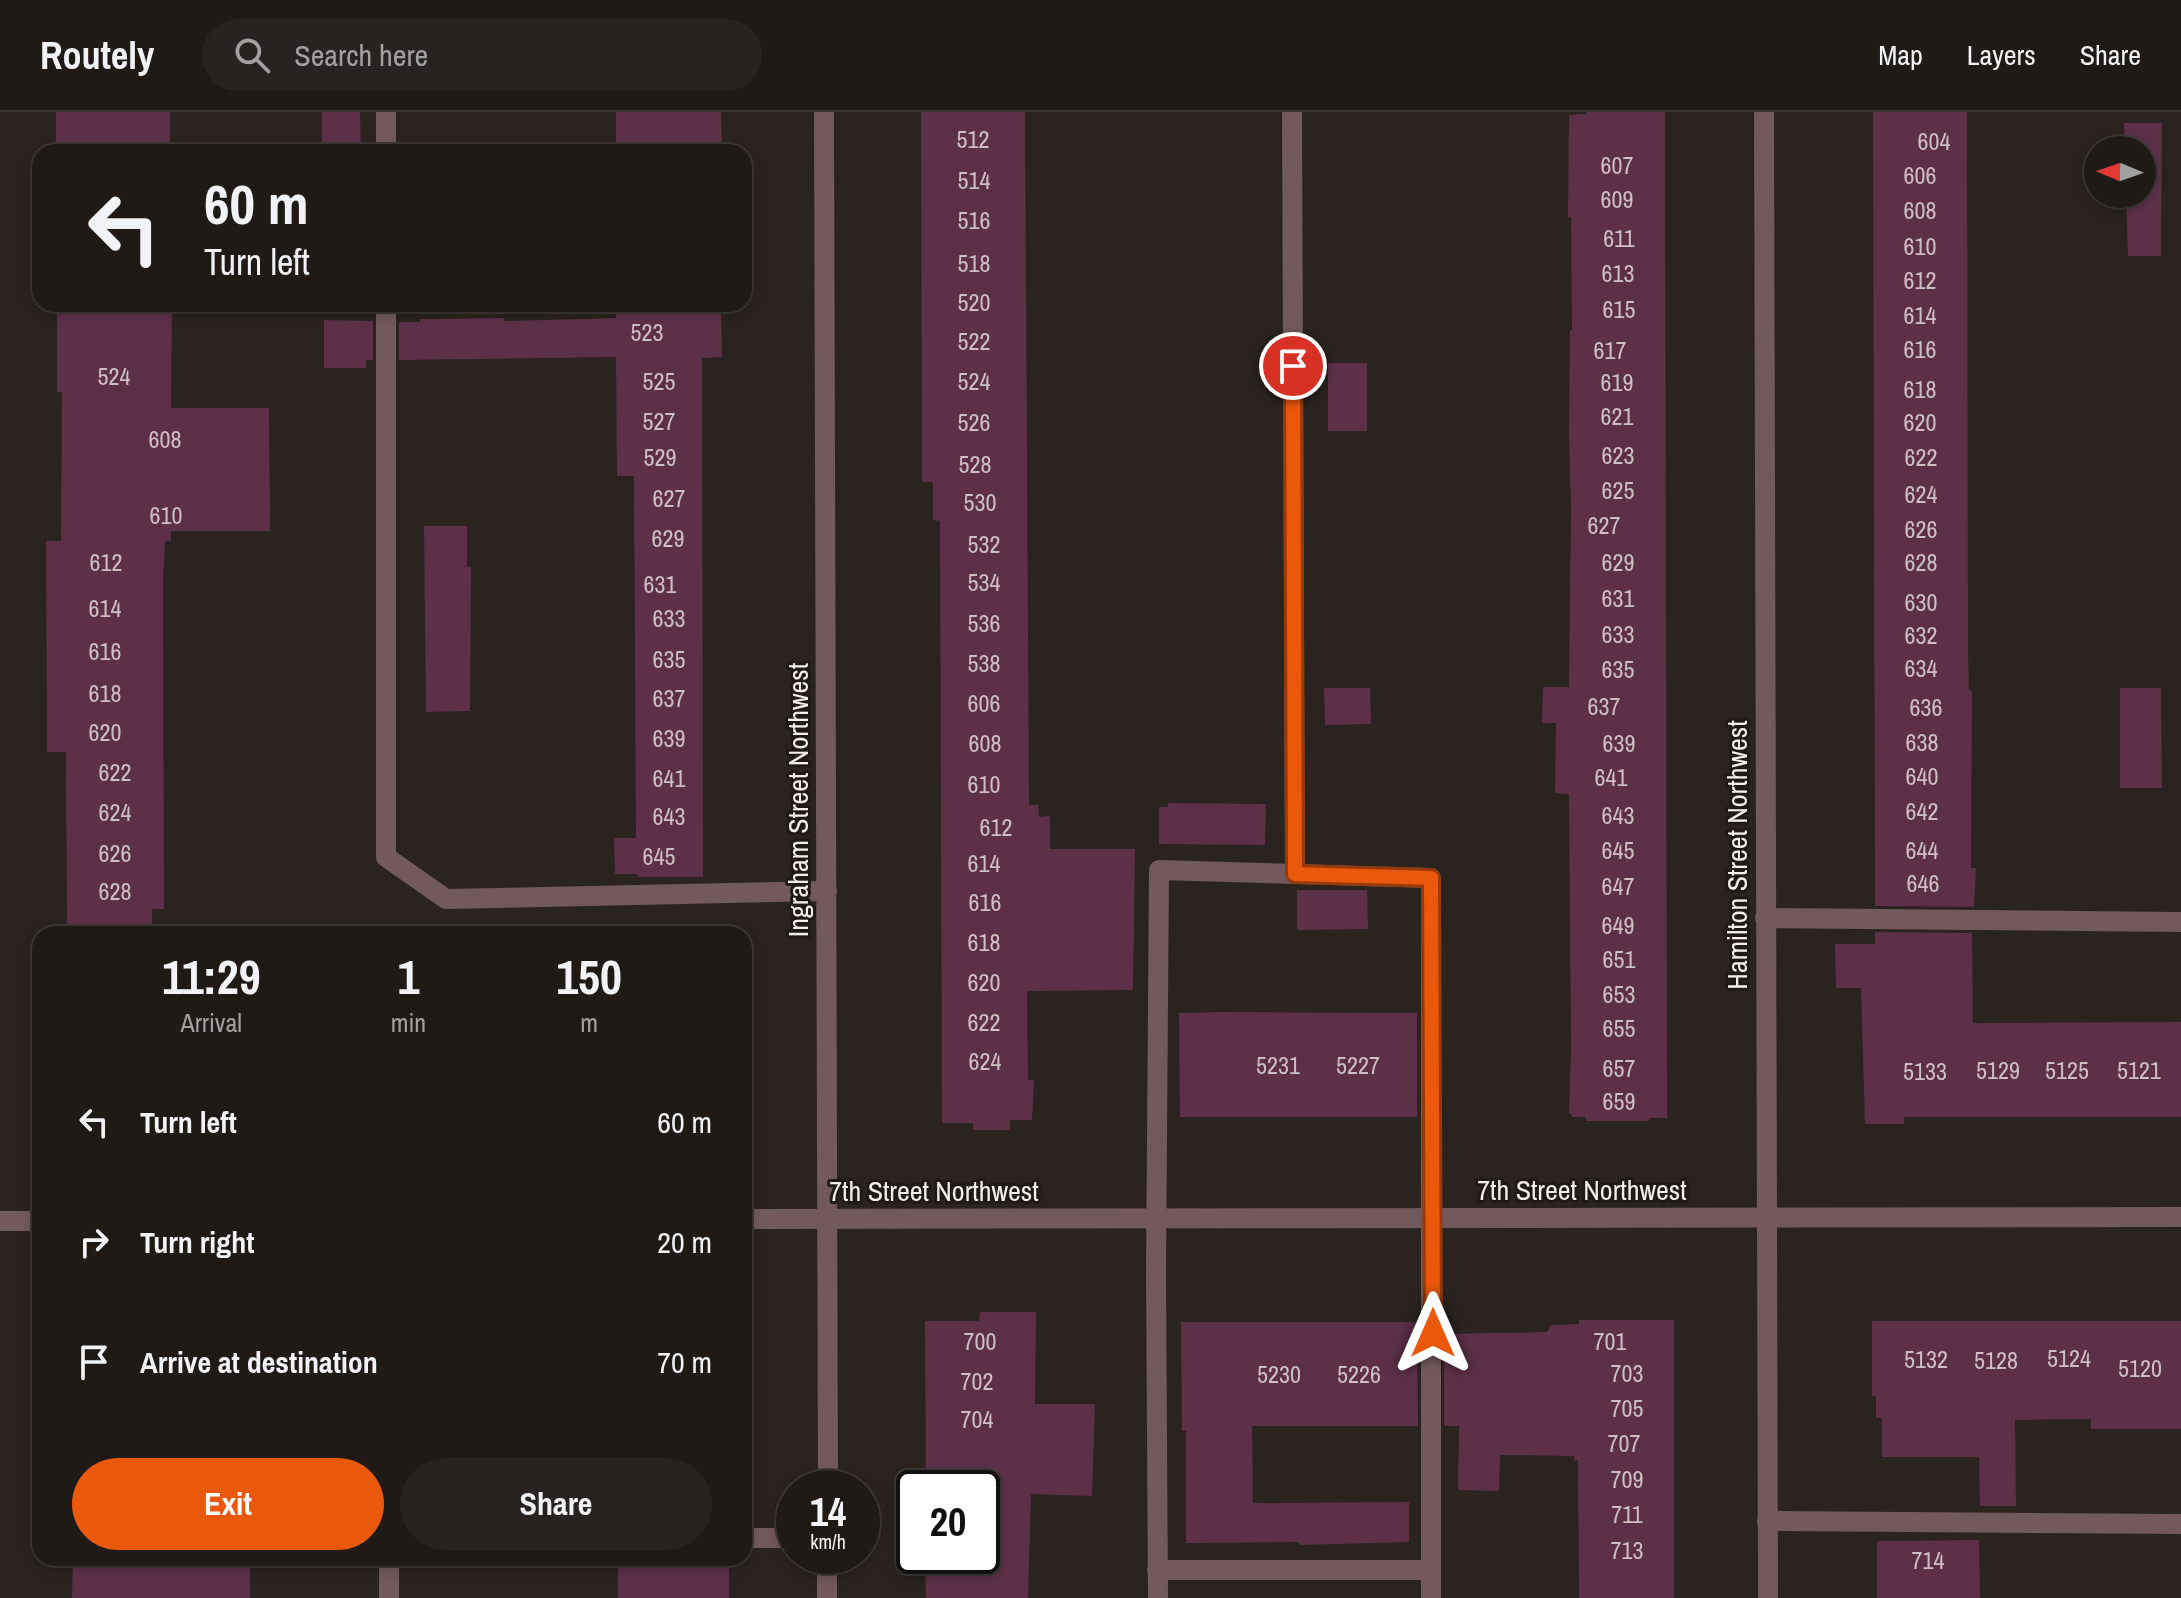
<!DOCTYPE html>
<html lang="en">
<head>
<meta charset="utf-8">
<style>
	:root { --surface:#201a17; --page:#282320; --text:#f1f3f6; --muted:#a2a1a1; --line:#3d3836; --accent:#ea580c }
	body { margin:0; font-family:"Archivo Narrow",sans-serif; background:var(--page); color:var(--text); height:100vh; display:flex; flex-direction:column; font-size:30px; white-space:nowrap }
	* { box-sizing:border-box; margin:0 }
	p { font-size:26px; color:var(--muted) }
	.icon { flex:none; width:44px; height:44px; fill:none; stroke:currentColor; stroke-width:2; stroke-linecap:round; stroke-linejoin:round }
	.map { position:relative; flex:1; overflow:hidden }
	.details { position:absolute; left:32px; top:814px; width:720px; height:640px; display:flex; flex-direction:column; background:var(--surface); border-radius:24px; box-shadow:0 4px 12px #0003,0 0 0 2px var(--line) }
	.details>* { flex:none }
	.hud { position:absolute; left:32px; top:32px; width:720px; height:168px; border-radius:24px; box-shadow:0 4px 12px #0003,0 0 0 2px var(--line); background:#201a17; color:var(--text); overflow:hidden }
	.needle { width:52px; rotate:272deg }
	.tools { position:absolute; left:2084px; top:24px; display:grid; gap:16px }
	.tools a { display:grid; place-items:center; width:72px; height:72px; border-radius:50%; background:var(--surface); box-shadow:0 4px 12px #0003,0 0 0 2px var(--line); font-size:40px }
	.speed { position:absolute; left:776px; top:1358px; display:flex; gap:16px; font-size:40px; font-weight:700; text-align:center }
	.speed>* { display:grid; place-content:center; width:104px; height:104px; border-radius:50%; background:var(--surface); box-shadow:0 4px 12px #0003,0 0 0 2px var(--line); line-height:1 }
	.speed small { font-size:20px; font-weight:400 }
	.speed .limit { border:4px solid #111; border-radius:12px; background:#fff; color:#111 }
	.pin { position:absolute; display:grid; place-items:center; width:68px; height:68px; color:#fff; margin:-34px; border:4px solid #fff; border-radius:50%; box-shadow:0 2px 8px #0007 }
	.me { position:absolute; width:88px; margin:-44px; rotate:0deg; stroke-linejoin:round; filter:drop-shadow(0 0 6px #0008) }
	.turn { display:flex; align-items:center; gap:28px; height:168px; padding:0 40px; font-size:36px }
	.turn .icon { width:104px; height:104px; stroke-width:2.5 }
	.turn b { display:block; font-size:56px; line-height:68px }
	.eta { display:flex; justify-content:space-evenly; align-items:center; height:136px; text-align:center }
	.eta b { font-size:48px; font-weight:800; line-height:56px }
	.primary-button { display:flex; gap:16px; margin-top:auto; padding:16px 40px }
	.primary-button a { flex:1; height:92px; border-radius:48px; background:var(--accent); color:#fff; font-size:32px; font-weight:800; line-height:92px; text-align:center }
	.primary-button a+a { background:var(--page); color:var(--text) }
	ul { padding:0; list-style:none }
	li { display:flex; align-items:center; gap:24px; height:120px; padding:0 40px }
	li div { flex:1 }
	li b { display:block; font-size:30px }
	li em { font-style:normal }
	header { display:flex; align-items:center; gap:48px; box-sizing:border-box; height:112px; padding:0 40px; background:var(--surface); border-bottom:2px solid var(--line) }
	header strong { font-size:38px }
	nav { display:flex; gap:44px; margin-inline-start:auto; font-size:28px }
	.search { width:560px; height:72px; background:var(--page); display:flex; align-items:center; gap:20px; box-sizing:border-box; padding:0 28px; border-radius:44px; color:var(--muted); font-size:30px }
	.map>svg:first-child { display:block }
	.building { fill:#5d3048 }
	.lines { fill:none; stroke-linecap:round; stroke-linejoin:round }
	.minor { stroke:#72595d; stroke-width:20 }
	.route-casing { stroke:#983908; stroke-width:20 }
	.route { stroke:#ea580c; stroke-width:14 }
	.labels { text-anchor:middle; dominant-baseline:central; stroke-width:6; stroke-linejoin:round; paint-order:stroke }
	.number-label { font-size:24px; fill:#cebfc3 }
	.street-label { font-size:28px; fill:#f4efec; stroke:#201a16 }
</style>
</head>
<body>
<header>
<strong>Routely</strong>
<div class="search"><svg class="icon" aria-label="search" viewBox="0 0 24 24"><circle cx="10" cy="10" r="6"/><path d="M15 15l6 6"/></svg>Search here</div>
<nav><a>Map</a><a>Layers</a><a>Share</a></nav>
</header>
<div class="map">
<svg width="2181" height="1486" viewBox="0 0 2181 1486">
	<rect width="100%" height="100%" fill="#2a231f"/>
	<g class="building">
		<rect x="56" y="0" width="114" height="40"/>
		<path d="M322 0H360L361 40H322Z"/>
		<path d="M616 0H721L722 40H616Z"/>
		<path d="M921 0H1025L1029 693H1038L1039 705 1050 704V737H1135L1133 878 1027 879 1028 968H1034L1032 1008H1010V1018H973V1011H942L940 409 933 408V370H922Z"/>
		<path d="M1586 0H1665L1667 1006H1649V1009H1586V1005H1572V1002H1569L1571 937 1569 682 1555 681 1556 611H1542L1543 575H1569L1571 395 1569 322 1570 218H1572L1571 105H1568L1569 3 1586 2Z"/>
		<path d="M1873 0H1967L1968 540 1969 579H1972L1971 756H1976L1974 795 1875 794Z"/>
		<path d="M2124 11H2162L2161 144H2128L2126 82H2142V38H2125Z"/>
		<path d="M57 192H172L171 296H269L270 419H171V429H165L163 470 164 797H152V822H67L66 640H47L46 429H61L62 280H57Z"/>
		<path d="M616 192H721L722 245 702 246 703 765H637V762H615L614 726H636L634 364H617L616 245 399 248V210H420V207L504 206V209L616 206Z"/>
		<path d="M324 208 373 209V248H366V256H324Z"/>
		<rect x="1328" y="251" width="39" height="68"/>
		<path d="M424 414H467V455H471L470 599 426 600Z"/>
		<path d="M1324 576H1370L1371 612 1325 613Z"/>
		<path d="M2120 576H2161L2162 676H2120Z"/>
		<path d="M1168 691 1266 692 1265 733 1159 732V695H1168Z"/>
		<path d="M1297 778H1367L1368 817 1297 818Z"/>
		<path d="M1875 820 1972 821 1973 911 2181 910V1005H1904V1012H1865L1861 876H1836L1835 832H1875Z"/>
		<path d="M1220 900 1417 901V1005H1180L1179 901Z"/>
		<path d="M980 1200H1036L1035 1292H1095L1092 1384 1031 1382 1028 1486H926L925 1444H982V1376H926L925 1209H979Z"/>
		<path d="M1579 1208H1674V1486H1579L1578 1348 1574 1349V1344L1500 1343 1499 1379 1458 1378 1459 1314H1444V1222L1547 1220 1551 1213 1579 1212Z"/>
		<path d="M1872 1209H2181V1317H2091V1307L2015 1308 2016 1394H1980L1979 1345H1882V1306H1876V1284H1872Z"/>
		<path d="M1181 1210H1417L1418 1314H1252L1253 1391 1409 1390V1430L1299 1433V1430L1186 1431V1319H1182Z"/>
		<path d="M1979 1428 1980 1486H1877V1429Z"/>
		<path d="M73 1446H145V1450H250V1486H72Z"/>
		<rect x="618" y="1446" width="111" height="40"/>
	</g>
	<g class="lines">
		<g class="minor">
			<path d="M386 0V40"/>
			<path d="M824 0 828 1376"/>
			<path d="M1292 0 1295 762"/>
			<path d="M1764 0 1768 1486"/>
			<path d="M386 192V745L446 787 827 779"/>
			<path d="M1765 806 2181 810"/>
			<path d="M744 1107 2181 1105"/>
			<path d="M0 1109H40"/>
			<path d="M1767 1409 2181 1412"/>
			<path d="M744 1426H794"/>
			<path d="M389 1446V1486"/>
			<path d="M1157 1458H1431"/>
			<path d="M827 1486V1444"/>
			<path d="M1158 1486 1156 1161 1159 758 1431 766V1486"/>
		</g>
	</g>
	<g class="lines">
		<defs>
			<path id="route" d="M1293 254 1295 762 1431 766 1433 1221"/>
		</defs>
		<use href="#route" class="route-casing"/>
		<use href="#route" class="route"/>
	</g>
	<g class="labels">
		<g class="number-label">
			<text x="973" y="27">512</text>
			<text x="1934" y="29">604</text>
			<text x="1617" y="53">607</text>
			<text x="1920" y="63">606</text>
			<text x="974" y="68">514</text>
			<text x="1617" y="87">609</text>
			<text x="1920" y="98">608</text>
			<text x="974" y="108">516</text>
			<text x="1619" y="126">611</text>
			<text x="1920" y="134">610</text>
			<text x="974" y="151">518</text>
			<text x="1618" y="161">613</text>
			<text x="1920" y="168">612</text>
			<text x="974" y="190">520</text>
			<text x="1619" y="197">615</text>
			<text x="1920" y="203">614</text>
			<text x="647" y="220">523</text>
			<text x="974" y="229">522</text>
			<text x="1920" y="237">616</text>
			<text x="1610" y="238">617</text>
			<text x="114" y="264">524</text>
			<text x="659" y="269">525</text>
			<text x="974" y="269">524</text>
			<text x="1617" y="270">619</text>
			<text x="1920" y="277">618</text>
			<text x="1617" y="304">621</text>
			<text x="659" y="309">527</text>
			<text x="974" y="310">526</text>
			<text x="1920" y="310">620</text>
			<text x="165" y="327">608</text>
			<text x="1618" y="343">623</text>
			<text x="660" y="345">529</text>
			<text x="1921" y="345">622</text>
			<text x="975" y="352">528</text>
			<text x="1618" y="378">625</text>
			<text x="1921" y="382">624</text>
			<text x="669" y="386">627</text>
			<text x="980" y="390">530</text>
			<text x="166" y="403">610</text>
			<text x="1604" y="413">627</text>
			<text x="1921" y="417">626</text>
			<text x="668" y="426">629</text>
			<text x="984" y="432">532</text>
			<text x="106" y="450">612</text>
			<text x="1618" y="450">629</text>
			<text x="1921" y="450">628</text>
			<text x="984" y="470">534</text>
			<text x="660" y="472">631</text>
			<text x="1618" y="486">631</text>
			<text x="1921" y="490">630</text>
			<text x="105" y="496">614</text>
			<text x="669" y="506">633</text>
			<text x="984" y="511">536</text>
			<text x="1618" y="522">633</text>
			<text x="1921" y="523">632</text>
			<text x="105" y="539">616</text>
			<text x="669" y="547">635</text>
			<text x="984" y="551">538</text>
			<text x="1921" y="556">634</text>
			<text x="1618" y="557">635</text>
			<text x="105" y="581">618</text>
			<text x="669" y="586">637</text>
			<text x="984" y="591">606</text>
			<text x="1604" y="594">637</text>
			<text x="1926" y="595">636</text>
			<text x="105" y="620">620</text>
			<text x="669" y="626">639</text>
			<text x="1922" y="630">638</text>
			<text x="985" y="631">608</text>
			<text x="1619" y="631">639</text>
			<text x="115" y="660">622</text>
			<text x="1922" y="664">640</text>
			<text x="1611" y="665">641</text>
			<text x="669" y="666">641</text>
			<text x="984" y="672">610</text>
			<text x="1922" y="699">642</text>
			<text x="115" y="700">624</text>
			<text x="1618" y="703">643</text>
			<text x="669" y="704">643</text>
			<text x="996" y="715">612</text>
			<text x="1618" y="738">645</text>
			<text x="1922" y="738">644</text>
			<text x="115" y="741">626</text>
			<text x="659" y="744">645</text>
			<text x="984" y="751">614</text>
			<text x="1923" y="771">646</text>
			<text x="1618" y="774">647</text>
			<text x="115" y="779">628</text>
			<text x="985" y="790">616</text>
			<text x="1618" y="813">649</text>
			<text x="984" y="830">618</text>
			<text x="1619" y="847">651</text>
			<text x="984" y="870">620</text>
			<text x="1619" y="882">653</text>
			<text x="984" y="910">622</text>
			<text x="1619" y="916">655</text>
			<text x="985" y="949">624</text>
			<text x="1278" y="953">5231</text>
			<text x="1358" y="953">5227</text>
			<text x="1619" y="956">657</text>
			<text x="1998" y="958">5129</text>
			<text x="2067" y="958">5125</text>
			<text x="2139" y="958">5121</text>
			<text x="1925" y="959">5133</text>
			<text x="1619" y="989">659</text>
			<text x="980" y="1229">700</text>
			<text x="1610" y="1229">701</text>
			<text x="2069" y="1246">5124</text>
			<text x="1926" y="1247">5132</text>
			<text x="1996" y="1248">5128</text>
			<text x="2140" y="1256">5120</text>
			<text x="1627" y="1261">703</text>
			<text x="1279" y="1262">5230</text>
			<text x="1359" y="1262">5226</text>
			<text x="977" y="1269">702</text>
			<text x="1627" y="1296">705</text>
			<text x="977" y="1307">704</text>
			<text x="1624" y="1331">707</text>
			<text x="1627" y="1367">709</text>
			<text x="1627" y="1402">711</text>
			<text x="1627" y="1438">713</text>
			<text x="1928" y="1448">714</text>
		</g>
		<g class="street-label">
			<text transform="translate(798 688) rotate(-90)">Ingraham Street Northwest</text>
			<text transform="translate(1737 743) rotate(-90)">Hamilton Street Northwest</text>
			<text x="1582" y="1078">7th Street Northwest</text>
			<text x="934" y="1079">7th Street Northwest</text>
		</g>
	</g>
</svg>
<div class="tools">
<a><svg class="needle" viewBox="-14 -14 28 28"><path d="M0-13l5 13h-10z" fill="#e53935"/><path d="M0 13l5-13h-10z" fill="#a2a1a1"/></svg></a>
</div>
<div class="speed"><div>14<small>km/h</small></div><div class="limit">20</div></div>
<div class="pin" style="left:1293px;top:254px;background:#d93025"><svg class="icon" aria-label="arrive" viewBox="0 0 24 24"><path d="M6 21V4h12l-3 4 3 4H6"/></svg></div>
<svg class="me" style="left:1433px;top:1221px" viewBox="-20 -20 40 40"><path d="M0-17L14 15 0 8-14 15z" fill="#ea580c" stroke="#fff" stroke-width="4"/></svg>
<div class="hud">
<div class="turn"><svg class="icon" aria-label="left" viewBox="0 0 24 24"><path d="M17 20v-9H6M10 6l-5 5 5 5"/></svg><div><b>60 m</b>Turn left</div></div>
</div>
<section class="details">
<div class="eta">
<div><b>11:29</b><p>Arrival</p></div>
<div><b>1</b><p>min</p></div>
<div><b>150</b><p>m</p></div>
</div>
<ul>
<li><svg class="icon" aria-label="left" viewBox="0 0 24 24"><path d="M17 20v-9H6M10 6l-5 5 5 5"/></svg><div><b>Turn left</b></div><em>60 m</em></li>
<li><svg class="icon" aria-label="right" viewBox="0 0 24 24"><path d="M7 20v-9h11M14 6l5 5-5 5"/></svg><div><b>Turn right</b></div><em>20 m</em></li>
<li><svg class="icon" aria-label="arrive" viewBox="0 0 24 24"><path d="M6 21V4h12l-3 4 3 4H6"/></svg><div><b>Arrive at destination</b></div><em>70 m</em></li>
</ul>
<div class="primary-button"><a>Exit</a><a>Share</a></div>
</section>
</div>
</body>
</html>
